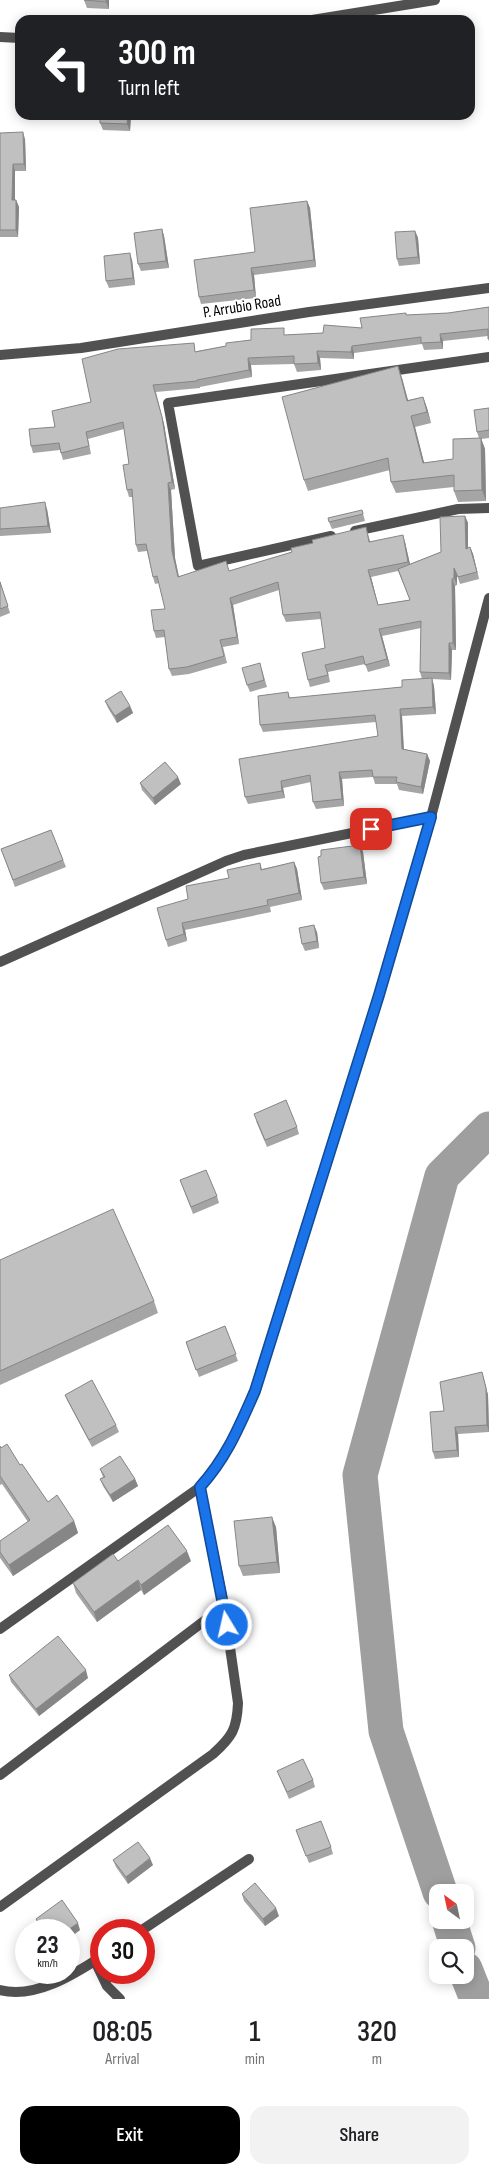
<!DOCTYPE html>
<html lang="en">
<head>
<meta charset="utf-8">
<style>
	:root { --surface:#fff; --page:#f2f2f2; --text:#202124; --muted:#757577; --accent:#000 }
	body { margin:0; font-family:"Sofia Sans Condensed",sans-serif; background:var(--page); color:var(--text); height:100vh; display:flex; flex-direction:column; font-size:19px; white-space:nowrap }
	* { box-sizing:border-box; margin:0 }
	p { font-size:16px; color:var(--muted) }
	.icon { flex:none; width:28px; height:28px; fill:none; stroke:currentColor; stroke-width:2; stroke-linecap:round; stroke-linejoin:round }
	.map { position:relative; height:1999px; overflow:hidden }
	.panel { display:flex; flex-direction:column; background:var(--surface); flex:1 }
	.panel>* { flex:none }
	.hud { position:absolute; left:15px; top:15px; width:460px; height:105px; border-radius:15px; box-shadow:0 2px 12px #0003; background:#202124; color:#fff; overflow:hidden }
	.needle { width:32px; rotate:327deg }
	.tools { position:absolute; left:429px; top:1884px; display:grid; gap:10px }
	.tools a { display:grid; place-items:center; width:45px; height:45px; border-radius:10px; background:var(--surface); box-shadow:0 2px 12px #0003; font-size:25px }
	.speed { position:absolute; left:15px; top:1919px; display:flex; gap:10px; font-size:25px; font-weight:700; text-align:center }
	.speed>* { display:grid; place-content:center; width:65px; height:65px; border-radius:50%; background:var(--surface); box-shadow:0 2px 12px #0003; line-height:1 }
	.speed small { font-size:12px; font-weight:400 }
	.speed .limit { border:8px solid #d22; background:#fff; color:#111 }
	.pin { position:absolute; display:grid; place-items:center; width:42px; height:42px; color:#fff; margin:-21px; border-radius:10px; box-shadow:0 2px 8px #0006 }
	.me { position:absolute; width:55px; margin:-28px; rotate:351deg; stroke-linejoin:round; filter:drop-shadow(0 0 4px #0008) }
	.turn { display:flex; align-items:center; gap:18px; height:105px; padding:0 20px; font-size:22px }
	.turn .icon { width:65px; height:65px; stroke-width:2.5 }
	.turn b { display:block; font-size:35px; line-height:42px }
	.eta { display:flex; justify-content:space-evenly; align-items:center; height:85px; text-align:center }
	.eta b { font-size:30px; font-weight:600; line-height:35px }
	.button { display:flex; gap:10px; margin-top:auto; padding:10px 20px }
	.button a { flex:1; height:58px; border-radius:15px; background:var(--accent); color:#fff; font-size:20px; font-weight:600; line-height:58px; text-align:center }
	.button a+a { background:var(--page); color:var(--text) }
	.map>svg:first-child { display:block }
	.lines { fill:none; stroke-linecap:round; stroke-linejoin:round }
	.river { stroke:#9f9f9f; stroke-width:35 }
	.minor { stroke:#515151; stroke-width:10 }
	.wall { fill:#a5a5a5; fill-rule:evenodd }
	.shaded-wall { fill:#868686 }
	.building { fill:#c0c0c0; stroke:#868686 }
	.route-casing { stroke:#114b97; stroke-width:12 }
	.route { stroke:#1a73e8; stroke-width:9 }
	.labels { text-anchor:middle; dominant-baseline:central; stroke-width:4; stroke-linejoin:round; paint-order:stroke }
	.street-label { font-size:16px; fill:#000; stroke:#fff }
</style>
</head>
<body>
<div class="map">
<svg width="489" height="1999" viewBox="0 0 489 1999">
	<rect width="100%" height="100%" fill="#fff"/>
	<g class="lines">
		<g class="river">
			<path d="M440 1892 386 1731 360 1475 442 1176 489 1129"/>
			<path d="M449 1920 458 1948"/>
			<path d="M465 1969 477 1999"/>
		</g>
		<g class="minor">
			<path d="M312 20 435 0"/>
			<path d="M0 37 20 38"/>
			<path d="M0 355 81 348 309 312 489 288"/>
			<path d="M355 531 458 509 489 508"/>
			<path d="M331 536 198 566 168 403 489 357"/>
			<path d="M0 962 226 861 244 855 431 817"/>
			<path d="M0 1629 200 1487C227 1458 239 1427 255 1391L379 995 431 817 489 598"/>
			<path d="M0 1775 224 1606"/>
			<path d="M0 1907 213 1754C232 1737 237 1729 238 1703L224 1606 200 1487"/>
			<path d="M142 1930 249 1859"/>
			<path d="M95 1961 107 1986 120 1999"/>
			<path d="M0 1990C35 1999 73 1975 101 1957"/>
		</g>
	</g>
	<g class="wall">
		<path d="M84 0H109V9L87 8Z"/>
		<path d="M51 115H131L130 131 103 130 100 123V120Z"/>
		<path d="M0 133 25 139 26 171H15V200H16L19 207 18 237H0Z"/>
		<path d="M307 201 310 208 316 267 254 275 256 298 201 304 199 297 255 252Z"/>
		<path d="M162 229 164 236 169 268 141 271 138 264Z"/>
		<path d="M415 231 418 238 420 264 399 266 397 259Z"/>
		<path d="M132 260 135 285 109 288 106 281Z"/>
		<path d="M489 307V342L488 336 443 341V349L424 350 422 344 354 353V359L320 358 321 370 297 372 294 364 251 365 252 377 200 387V388L156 392 164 424 175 489 171 490 175 558 179 576 230 571 292 552 313 543 366 527 370 541 405 542 410 564 441 552 465 516 468 523V548L470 547 473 554 479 579 460 584 457 575V585L455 586 456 650H452L451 680 432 679 434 686 436 714 402 716 404 749 427 754 430 761 423 794 399 790 397 784H375L373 777 342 779 344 806 316 809 313 802 311 782 283 788 285 798 248 804 245 797 378 736 376 722 263 732 260 725 288 692 290 698 402 687 422 679 420 672 421 628 382 636 390 666 368 672 365 664 328 672 330 682 310 687 308 680 325 648 321 619 286 622 283 615 279 590 233 605 239 644 223 647 227 663 189 674 172 676 169 669 165 637 156 638 154 631 165 609 159 583 155 584 153 577 147 551 138 552 136 545 133 497H129L127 490 129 464 124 429 88 439 91 454 63 460 60 450 33 453 31 446 55 427 91 402 197 351 286 335 323 333 362 328 407 315 448 313ZM398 571 410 600 378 605 371 577Z"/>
		<path d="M402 378 408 400 423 397 427 408 431 423 415 427 424 463 453 459 479 438 477 432 489 408V438L481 439 485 449 486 501 458 502 454 491V487L396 493 391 482 390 470 308 491 304 480Z"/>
		<path d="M0 508 47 509 51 533 0 536Z"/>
		<path d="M362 510 365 521 332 529 329 522Z"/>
		<path d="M0 581 10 613 0 617Z"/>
		<path d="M262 670 267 687 250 692 247 685Z"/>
		<path d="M105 701 130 706 133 713 117 723 108 708Z"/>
		<path d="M140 783 181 784 155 805 142 790Z"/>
		<path d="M51 830 66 867 15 887 1 849Z"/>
		<path d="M360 845 363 852 367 884 324 890 321 883V856Z"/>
		<path d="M294 862 297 869 302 900 270 907 271 912 185 930 187 941 168 947 166 940 188 899 260 863 262 869Z"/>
		<path d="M317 932 319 948 305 951 302 944Z"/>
		<path d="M256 1121 297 1127 299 1134 267 1147Z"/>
		<path d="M180 1180 217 1196 219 1203 193 1214Z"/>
		<path d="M0 1260 154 1301 158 1313 0 1385Z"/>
		<path d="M225 1326 238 1361 199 1377 186 1342Z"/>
		<path d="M482 1372 488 1395 489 1432 458 1434 459 1457 435 1459 433 1452 444 1411Z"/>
		<path d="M65 1395 116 1425 119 1432 92 1447 68 1402Z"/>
		<path d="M0 1446 20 1465 48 1502 74 1521 78 1533 13 1576 0 1558V1541L28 1522 2 1484 0 1485Z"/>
		<path d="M100 1469 135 1479 138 1486 113 1502 103 1486 100 1479 103 1477Z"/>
		<path d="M276 1527 280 1573 243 1576 239 1566Z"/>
		<path d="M118 1561H191L144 1595 141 1590 97 1622 76 1593 73 1583Z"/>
		<path d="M9 1675 88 1678 39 1716 11 1682Z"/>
		<path d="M277 1771 313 1780 315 1787 289 1799Z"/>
		<path d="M296 1830 331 1847 333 1854 309 1863Z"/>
		<path d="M113 1860 153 1865 128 1884 116 1867Z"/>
		<path d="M242 1894 279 1916 265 1926 244 1901Z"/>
		<path d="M36 1919 80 1930 69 1938V1930H42L39 1926Z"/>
	</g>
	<g class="shaded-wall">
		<path d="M106 0H109V9L106 2Z"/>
		<path d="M128 115H131L130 131 127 124Z"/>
		<path d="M23 132 25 139 26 171 24 164Z"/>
		<path d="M13 164 15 171V207L12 200Z"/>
		<path d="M16 200 19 207 18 237 16 230Z"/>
		<path d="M307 201 310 208 316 267 314 260Z"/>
		<path d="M162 229 164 236 169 268 166 261Z"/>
		<path d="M415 231 418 238 420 264 418 257Z"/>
		<path d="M130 253 132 260 135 285 133 278Z"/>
		<path d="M251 268 254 275 256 298 254 290Z"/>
		<path d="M440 334 443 341V349L441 342Z"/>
		<path d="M352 346 354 353V359L351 352Z"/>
		<path d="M317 351 320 358 321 370 318 363Z"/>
		<path d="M248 358 251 365 252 377 249 370Z"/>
		<path d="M398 366 402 378 411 412 407 401Z"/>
		<path d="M153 385 164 424 175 489 172 482Z"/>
		<path d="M423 397 427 408 431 423 427 412Z"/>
		<path d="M411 416 415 427 427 474 423 463Z"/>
		<path d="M481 438 485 449 486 501 482 490Z"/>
		<path d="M168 483 171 490 175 558 180 584 178 577 172 551Z"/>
		<path d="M45 502 47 509 51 533 48 526Z"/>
		<path d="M465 516 468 523V556L466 549Z"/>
		<path d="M403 535 405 542 411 569 408 562Z"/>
		<path d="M470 547 473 554 479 579 477 572Z"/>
		<path d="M454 568 457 575V585L454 578Z"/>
		<path d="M368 570 371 577 380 612Z"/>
		<path d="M452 579 455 586 456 650 453 643Z"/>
		<path d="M230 598 233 605 239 644 237 637Z"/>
		<path d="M379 629 382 636 390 666 387 659Z"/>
		<path d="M449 643 452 650 451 680 449 673Z"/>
		<path d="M432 678 434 686 436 714 433 707Z"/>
		<path d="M130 706 133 713 117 723 115 716Z"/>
		<path d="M400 709 402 716 404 756 402 749Z"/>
		<path d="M427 754 430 761 423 794 421 787Z"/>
		<path d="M339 772 342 779 344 806 342 799Z"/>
		<path d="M178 777 181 784 155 805 153 798Z"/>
		<path d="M281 781 283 788 285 798 282 791Z"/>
		<path d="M360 845 363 852 367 884 364 877Z"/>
		<path d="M294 862 297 869 302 900 299 893Z"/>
		<path d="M182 923 185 930 187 941 184 934Z"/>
		<path d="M314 925 317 932 319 948 317 941Z"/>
		<path d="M482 1372 488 1395 489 1432 487 1425Z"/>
		<path d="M455 1427 458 1434 459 1457 457 1450Z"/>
		<path d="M135 1479 138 1486 113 1502 110 1495Z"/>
		<path d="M272 1517 276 1527 280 1573 277 1562Z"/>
		<path d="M74 1521 78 1533 13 1576 9 1565Z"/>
		<path d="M187 1551 191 1561 144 1595 141 1585Z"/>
		<path d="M138 1580 141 1590 97 1622 94 1612Z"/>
		<path d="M86 1670 88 1678 39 1716 36 1709Z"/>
		<path d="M150 1858 153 1865 128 1884 126 1877Z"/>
		<path d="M276 1908 279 1916 265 1926 263 1919Z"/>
		<path d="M78 1923 80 1930 69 1938V1930H68Z"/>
	</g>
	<g class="building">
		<path d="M84 0H106V2Z"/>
		<path d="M100 115H128L127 124 100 123Z"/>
		<path d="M23 132 24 164H13L12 200H16V230H0V133Z"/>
		<path d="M307 201 314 260 251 268 254 290 199 297 194 260 255 252 250 208Z"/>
		<path d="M162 229 166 261 138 264 134 233Z"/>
		<path d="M415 231 418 257 397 259 395 232Z"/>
		<path d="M130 253 133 278 106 281 104 256Z"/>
		<path d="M489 307V339H488V329L440 334 441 342 421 343V337L352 346 351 352 317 351 318 363 294 364V356L248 358 249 370 197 380V381L153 385 162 417 172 482 168 483 172 551 178 577 226 561 229 571 292 552 291 548 313 543 312 540 366 527 369 542 403 535 408 562 368 570 378 605 410 600 398 569 441 552 440 517 465 516 466 549 470 547 477 572 458 577 454 568V578L452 579 453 643H449V673L420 672 421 621 379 629 387 659 365 665 363 656 325 665 328 675 308 680 302 653 325 648 320 612 283 615 278 582 230 598 237 637 220 640 224 656 187 667 169 669 164 630 154 631 151 610 165 609 157 576 153 577 146 544 136 545 132 489 127 490 123 465 129 464 123 422 86 432 89 446 61 453 59 443 31 446 29 429 55 427 52 411 91 402 82 359 118 349 194 343 195 352 226 346V343L251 340V329L284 328V335L323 333 324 325 362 328 360 318 406 313V315L448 313Z"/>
		<path d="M398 366 407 401 423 397 427 412 411 416 423 463 453 459V439L481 438 482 490 454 491V475L391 482 388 458 304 480 282 397Z"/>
		<path d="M489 408V430L477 432 474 410Z"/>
		<path d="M45 502 48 526 0 529V508Z"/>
		<path d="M362 510 363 514 329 522 328 518Z"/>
		<path d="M0 582 8 606 0 609Z"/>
		<path d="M260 663 264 680 247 685 242 668Z"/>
		<path d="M432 678 433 707 400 709 402 749 427 754 421 787 396 782 397 777H373L372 770 339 772 342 799 313 802 310 775 281 781 282 791 245 797 239 759 378 736 375 715 260 725 258 696 288 692 289 698 402 687V680Z"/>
		<path d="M121 691 130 706 115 716 105 701Z"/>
		<path d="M165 762 178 777 153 798 140 783Z"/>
		<path d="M51 830 63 860 13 880 1 849Z"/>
		<path d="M360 845 364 877 321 883 318 857 321 856V850Z"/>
		<path d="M294 862 299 893 267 900 268 905 182 923 184 934 166 940 157 908 188 899 186 886 229 878 227 870 260 863 261 870Z"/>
		<path d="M314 925 317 941 302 944 299 928Z"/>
		<path d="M286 1100 297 1127 265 1140 254 1114Z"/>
		<path d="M206 1170 217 1196 191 1207 180 1180Z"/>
		<path d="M113 1209 154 1301 0 1371V1260Z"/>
		<path d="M225 1326 236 1354 196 1370 186 1342Z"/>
		<path d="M482 1372 486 1388 487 1425 455 1427 457 1450 433 1452 430 1412 444 1411 440 1382Z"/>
		<path d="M92 1380 116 1425 89 1440 65 1395Z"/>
		<path d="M7 1444 20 1465 22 1464 48 1502 57 1495 74 1521 9 1565 0 1552V1541L30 1520 0 1476V1446L1 1448Z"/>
		<path d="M120 1456 135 1479 110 1495 100 1479 105 1477 100 1469Z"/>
		<path d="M272 1517 277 1562 239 1566 234 1521Z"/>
		<path d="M168 1525 187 1551 141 1585 138 1580 94 1612 73 1583 113 1554 118 1561Z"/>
		<path d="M58 1636 86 1670 36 1709 9 1675Z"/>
		<path d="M303 1759 313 1780 287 1792 277 1771Z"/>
		<path d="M321 1821 331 1847 306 1856 296 1830Z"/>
		<path d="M138 1842 150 1858 126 1877 113 1860Z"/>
		<path d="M255 1883 276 1908 263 1919 242 1894Z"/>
		<path d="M62 1900 78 1923 68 1930H44L36 1919Z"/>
	</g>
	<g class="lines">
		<defs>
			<path id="route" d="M227 1625 200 1487C227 1457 239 1427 255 1391L379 995 431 817 371 829"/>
		</defs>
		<use href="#route" class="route-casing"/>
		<use href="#route" class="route"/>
	</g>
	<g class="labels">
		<g class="street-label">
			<text transform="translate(242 307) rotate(-9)">P. Arrubio Road</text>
		</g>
	</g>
</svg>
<div class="tools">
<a><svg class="needle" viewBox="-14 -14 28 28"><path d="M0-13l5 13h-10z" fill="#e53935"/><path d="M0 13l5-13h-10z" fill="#757577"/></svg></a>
<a><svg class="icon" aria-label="search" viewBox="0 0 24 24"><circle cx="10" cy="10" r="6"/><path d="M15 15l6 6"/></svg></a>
</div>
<div class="speed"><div>23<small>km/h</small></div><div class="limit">30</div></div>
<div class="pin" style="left:371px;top:829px;background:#d93025"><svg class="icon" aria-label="arrive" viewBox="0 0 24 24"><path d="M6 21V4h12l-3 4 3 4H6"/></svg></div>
<svg class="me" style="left:227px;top:1625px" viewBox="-20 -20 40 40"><circle r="17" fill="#1a73e8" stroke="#fff" stroke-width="3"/><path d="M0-11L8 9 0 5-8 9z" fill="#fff"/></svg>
<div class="hud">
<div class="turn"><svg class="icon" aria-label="left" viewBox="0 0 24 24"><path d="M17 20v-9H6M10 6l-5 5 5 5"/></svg><div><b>300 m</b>Turn left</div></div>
</div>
</div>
<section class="panel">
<div class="eta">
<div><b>08:05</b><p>Arrival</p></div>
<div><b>1</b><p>min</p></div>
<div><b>320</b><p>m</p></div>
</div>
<div class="button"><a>Exit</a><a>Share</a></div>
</section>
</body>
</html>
